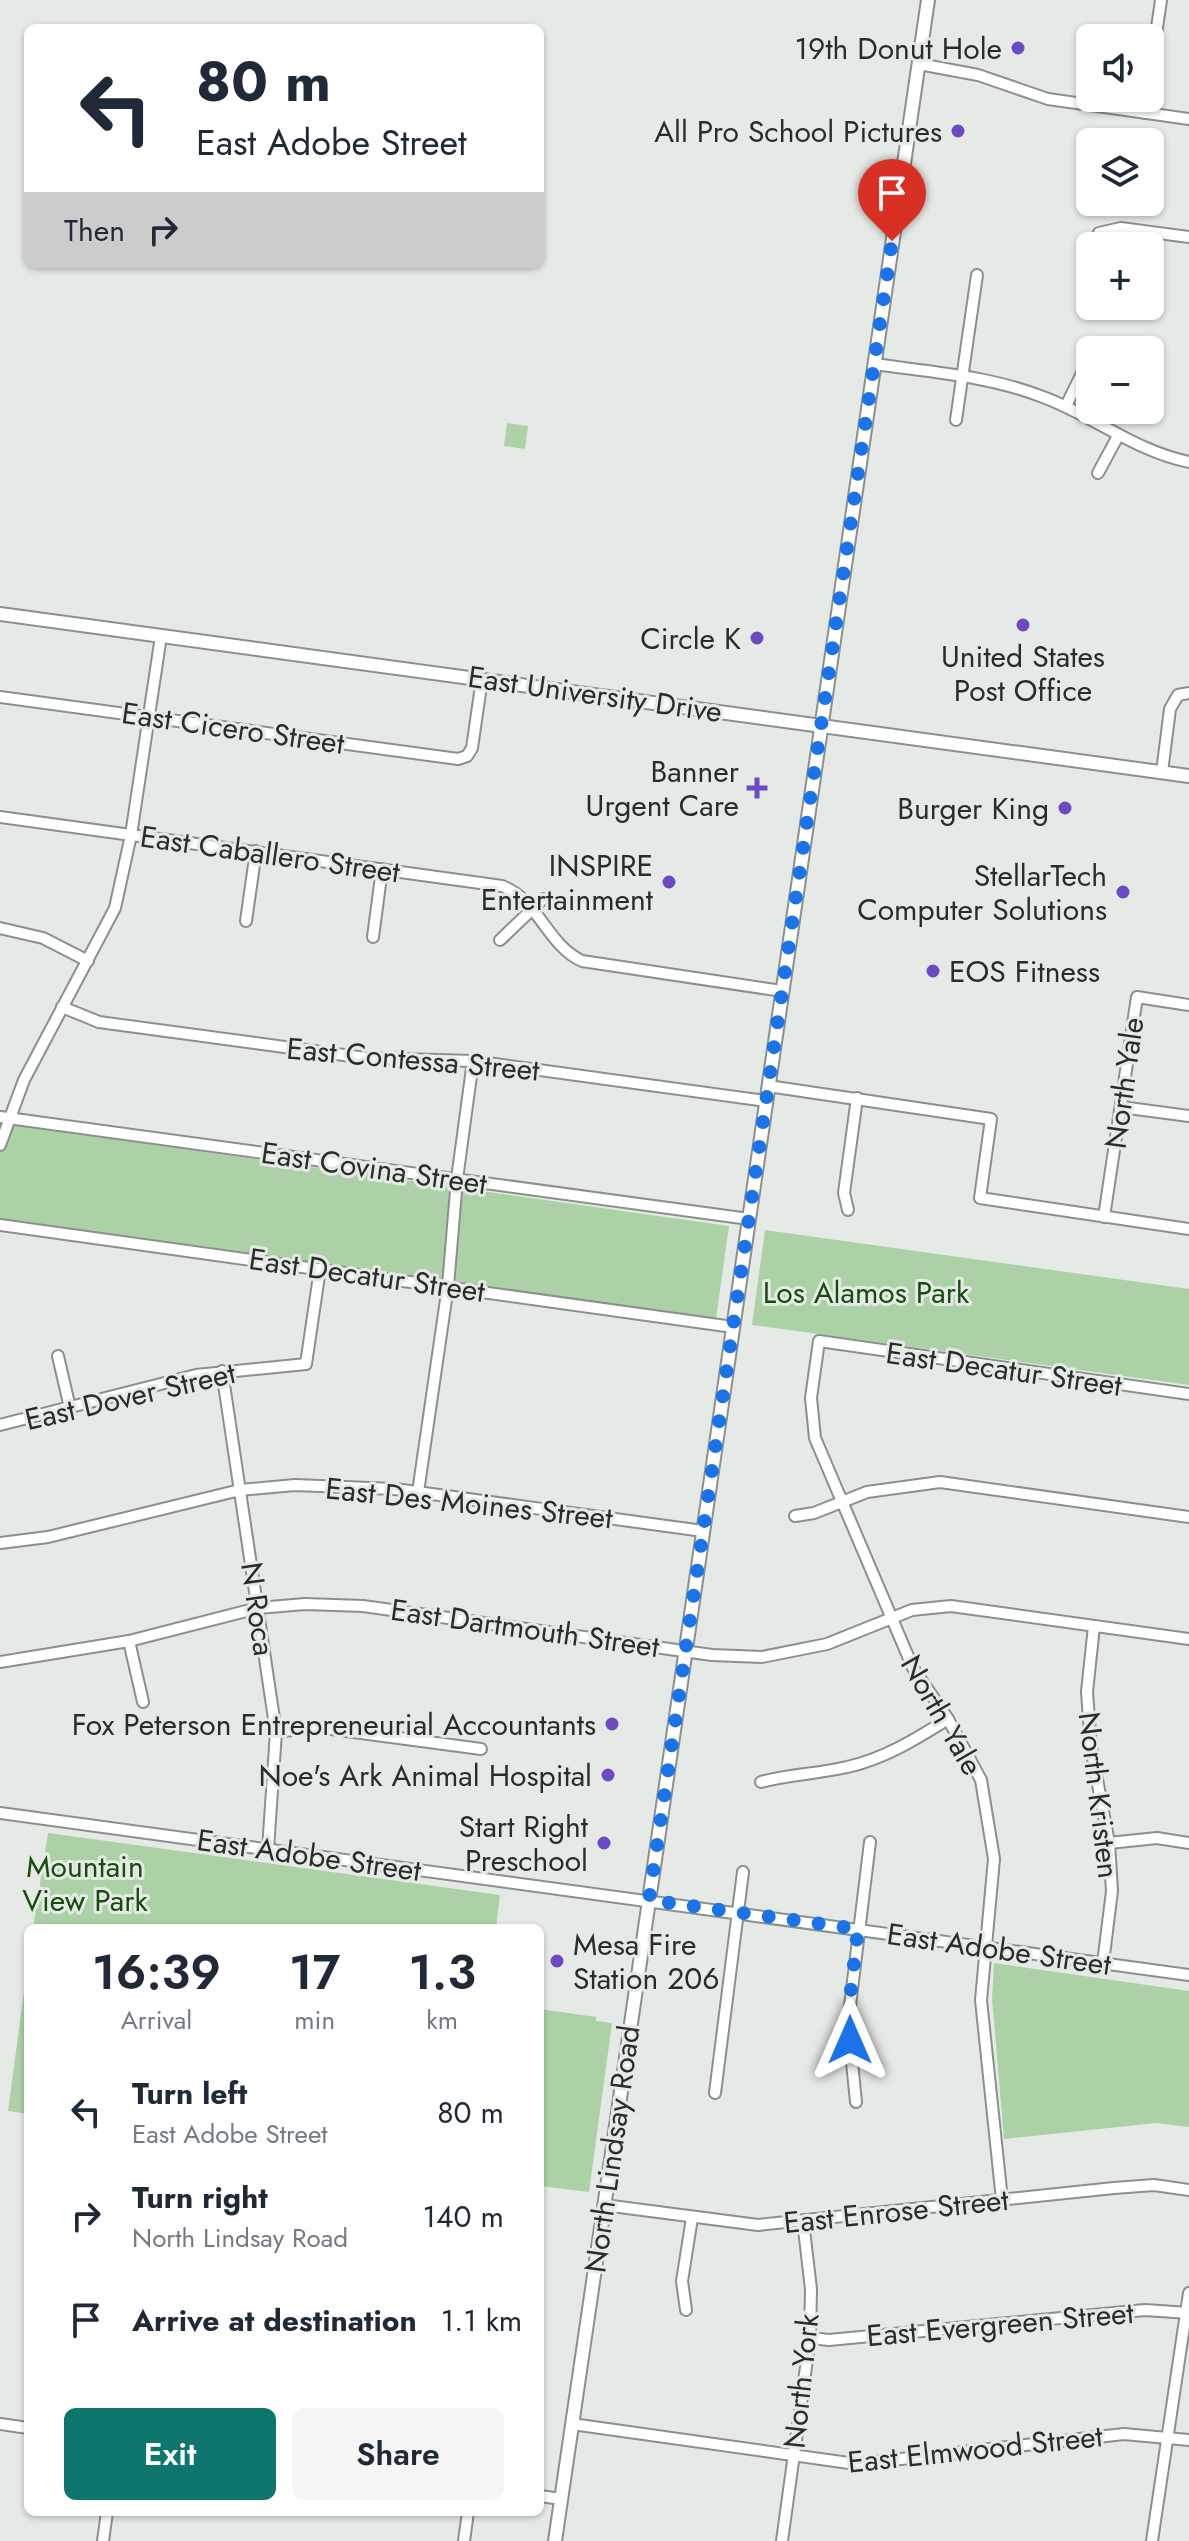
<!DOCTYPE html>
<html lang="en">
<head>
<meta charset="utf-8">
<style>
	:root { --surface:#fff; --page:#f6f6f7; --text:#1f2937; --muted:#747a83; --accent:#0f766e }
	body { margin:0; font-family:Jost,sans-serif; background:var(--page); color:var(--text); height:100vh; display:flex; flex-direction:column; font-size:30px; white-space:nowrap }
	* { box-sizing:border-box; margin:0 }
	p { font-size:26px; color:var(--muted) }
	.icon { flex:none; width:44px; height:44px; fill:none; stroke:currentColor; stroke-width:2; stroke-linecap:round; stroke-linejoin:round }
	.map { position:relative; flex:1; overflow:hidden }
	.drawer { position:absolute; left:24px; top:1924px; width:520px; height:592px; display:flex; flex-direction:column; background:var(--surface); border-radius:12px; box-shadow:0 2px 6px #0004 }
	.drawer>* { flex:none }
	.banner { position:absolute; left:24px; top:24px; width:520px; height:244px; border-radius:12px; box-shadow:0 2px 6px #0004; background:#fff; color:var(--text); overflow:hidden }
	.controls { position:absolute; left:1076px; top:24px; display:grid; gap:16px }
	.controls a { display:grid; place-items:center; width:88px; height:88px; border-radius:12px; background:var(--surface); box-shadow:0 2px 6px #0004; font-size:40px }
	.pin { position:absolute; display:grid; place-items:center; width:68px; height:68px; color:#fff; margin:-82px -34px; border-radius:50% 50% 50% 0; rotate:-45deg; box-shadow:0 0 8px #0007 }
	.pin .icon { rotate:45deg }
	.me { position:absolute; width:88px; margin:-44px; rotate:0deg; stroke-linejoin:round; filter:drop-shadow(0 0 6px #0008) }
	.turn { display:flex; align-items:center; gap:28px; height:168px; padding:0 40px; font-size:36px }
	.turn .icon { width:104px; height:104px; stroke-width:2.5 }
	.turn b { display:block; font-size:56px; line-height:68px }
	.then { display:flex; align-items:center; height:76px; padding:0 40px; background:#0003; gap:16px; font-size:30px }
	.eta { display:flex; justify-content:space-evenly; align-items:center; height:136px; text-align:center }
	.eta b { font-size:48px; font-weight:600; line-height:56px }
	.primary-button { display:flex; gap:16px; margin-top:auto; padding:16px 40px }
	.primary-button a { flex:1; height:92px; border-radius:12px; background:var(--accent); color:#fff; font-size:32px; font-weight:600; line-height:92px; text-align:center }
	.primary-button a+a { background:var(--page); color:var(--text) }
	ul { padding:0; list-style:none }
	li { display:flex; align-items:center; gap:24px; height:104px; padding:0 40px }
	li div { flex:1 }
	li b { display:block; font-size:30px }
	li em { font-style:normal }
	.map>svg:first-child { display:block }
	.park { fill:#add1a7 }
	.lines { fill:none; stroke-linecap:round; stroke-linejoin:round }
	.minor-casing { stroke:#8c908c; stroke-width:14 }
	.major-casing { stroke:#8c908c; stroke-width:16 }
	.minor { stroke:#fff; stroke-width:10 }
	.major { stroke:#fff; stroke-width:12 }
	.route { stroke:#1a73e8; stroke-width:14; stroke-dasharray:0 25.2 }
	.poi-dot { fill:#6b4ac3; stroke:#e6eae6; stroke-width:3 }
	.labels { text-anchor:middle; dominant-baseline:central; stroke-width:6; stroke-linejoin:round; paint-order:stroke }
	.poi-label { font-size:30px; fill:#2a2c2a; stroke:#e6eae6; text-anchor:end }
	.street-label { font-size:30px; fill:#2a2c2a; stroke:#e6eae6 }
	.park-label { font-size:30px; fill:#164c0e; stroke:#e6eae6 }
</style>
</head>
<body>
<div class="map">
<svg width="1189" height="2541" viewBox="0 0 1189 2541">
	<rect width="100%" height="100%" fill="#e6eae6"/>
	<g class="park">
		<path d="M507 423 528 426 525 449 504 446Z"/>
		<path d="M0 1123 729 1226 716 1319 0 1220Z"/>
		<path d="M765 1230 1189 1289V1385L752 1325Z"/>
		<path d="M48 1833 500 1895 496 1928H33Z"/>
		<path d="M28 1962V2114L8 2111Z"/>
		<path d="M994 1963 1189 1991V2127L1156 2123 1004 2139 992 1998Z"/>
		<path d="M540 2009 596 2017V2021L612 2023 589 2192 540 2186Z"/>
	</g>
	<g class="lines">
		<defs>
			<g id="minor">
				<path d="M919 64 978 75 1048 99 1189 119"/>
				<path d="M1150 76 1161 0"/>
				<path d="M1145 113 1147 98"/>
				<path d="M1099 233 1121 228 1189 237"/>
				<path d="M874 364C931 372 990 376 1043 397 1094 416 1135 451 1189 462"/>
				<path d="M1066 406 1088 361"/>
				<path d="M956 420 977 275"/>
				<path d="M1098 473 1118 436"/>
				<path d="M0 697 458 759 467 756 472 748 482 679"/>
				<path d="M1162 772 1170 709 1178 695 1189 693"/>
				<path d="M0 817 502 886C539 900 547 945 582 961L782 991"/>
				<path d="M246 921 256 851"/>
				<path d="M0 928 43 938 88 961"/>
				<path d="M373 937 382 869"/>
				<path d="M500 940 543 899"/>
				<path d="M62 1007 99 1022 366 1058 473 1061 766 1101"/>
				<path d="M768 1086 991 1119 980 1198 1189 1229"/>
				<path d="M1121 1107 1189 1116"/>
				<path d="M0 1117 749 1219"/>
				<path d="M0 1145 24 1080 115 908 131 835 161 636"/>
				<path d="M848 1210 844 1193 857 1098"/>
				<path d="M1104 1217 1137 997 1189 1005"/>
				<path d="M0 1225 733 1327"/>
				<path d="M58 1356 70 1408"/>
				<path d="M222 1371 276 1732 268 1849"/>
				<path d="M0 1425 196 1375 306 1364 320 1269"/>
				<path d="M418 1492 448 1286 457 1179 473 1061"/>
				<path d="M795 1516 814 1513 867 1492 940 1482 1189 1517"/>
				<path d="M0 1543 48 1537 240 1490 295 1485 395 1489 703 1531"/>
				<path d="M1094 1626 1087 1692 1091 1747 1109 1843 1112 1891 1103 1963"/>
				<path d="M129 1641 143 1702"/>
				<path d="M0 1662 129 1641 258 1608 305 1604 363 1606 712 1655 762 1657 827 1644 912 1610 951 1606 1189 1639"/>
				<path d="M276 1732 316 1727 481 1749"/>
				<path d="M761 1782C790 1774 818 1774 847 1767 884 1759 916 1739 948 1719"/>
				<path d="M0 1813 1189 1975"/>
				<path d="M1109 1843 1157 1838 1189 1843"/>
				<path d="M715 2093 743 1872"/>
				<path d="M856 2102 848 2022 870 1842"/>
				<path d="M1002 2200 981 2000 994 1859 981 1780 948 1719 913 1668 815 1438 811 1398 819 1341 1189 1394"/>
				<path d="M604 2205 758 2225 1114 2188 1154 2185 1189 2190"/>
				<path d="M686 2310 682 2281 692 2218"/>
				<path d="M810 2338 829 2340 1145 2310 1189 2313"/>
				<path d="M0 2424 28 2428"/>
				<path d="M572 2424 856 2464 1124 2434 1189 2440"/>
				<path d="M540 2496 561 2499"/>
				<path d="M103 2541 107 2512"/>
				<path d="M464 2541 468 2512"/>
				<path d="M782 2541 810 2338 811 2289 803 2221"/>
				<path d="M1152 2541 1189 2293"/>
			</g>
			<g id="major">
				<path d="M0 614 1189 776"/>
				<path d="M555 2541 928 0"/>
			</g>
		</defs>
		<use href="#minor" class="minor-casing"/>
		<use href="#major" class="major-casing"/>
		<use href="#minor" class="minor"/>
		<use href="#major" class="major"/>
	</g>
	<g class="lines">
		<path class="route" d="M850 2040V1998L858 1929 649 1900 892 241"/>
	</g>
	<g class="poi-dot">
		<circle cx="1018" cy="48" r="8"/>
		<circle cx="958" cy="131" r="8"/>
		<circle cx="1023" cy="625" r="8"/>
		<circle cx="757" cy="638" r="8"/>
		<path d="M753 776h8v8h8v8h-8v8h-8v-8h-8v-8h8z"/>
		<circle cx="1065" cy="808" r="8"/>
		<circle cx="669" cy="882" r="8"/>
		<circle cx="1123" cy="892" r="8"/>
		<circle cx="933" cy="971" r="8"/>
		<circle cx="612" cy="1724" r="8"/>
		<circle cx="608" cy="1775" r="8"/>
		<circle cx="604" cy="1843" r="8"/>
		<circle cx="557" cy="1961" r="8"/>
	</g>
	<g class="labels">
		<g class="poi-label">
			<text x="1002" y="48">19th Donut Hole</text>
			<text x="942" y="131">All Pro School Pictures</text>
			<text x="741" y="638">Circle K</text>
			<text x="1023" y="656" text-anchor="middle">United States<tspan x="1023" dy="34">Post Office</tspan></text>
			<text x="739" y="771">Banner<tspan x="739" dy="34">Urgent Care</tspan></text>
			<text x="1049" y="808">Burger King</text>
			<text x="653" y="865">INSPIRE<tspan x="653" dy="34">Entertainment</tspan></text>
			<text x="1107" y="875">StellarTech<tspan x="1107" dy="34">Computer Solutions</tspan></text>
			<text x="949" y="971" text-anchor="start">EOS Fitness</text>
			<text x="596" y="1724">Fox Peterson Entrepreneurial Accountants</text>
			<text x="592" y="1775">Noe's Ark Animal Hospital</text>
			<text x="588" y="1826">Start Right<tspan x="588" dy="34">Preschool</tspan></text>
			<text x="573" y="1944" text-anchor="start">Mesa Fire<tspan x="573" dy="34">Station 206</tspan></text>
		</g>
		<g class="street-label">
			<text transform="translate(595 694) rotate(8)">East University Drive</text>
			<text transform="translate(233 728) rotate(8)">East Cicero Street</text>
			<text transform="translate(270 854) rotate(8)">East Caballero Street</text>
			<text transform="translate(413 1059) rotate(5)">East Contessa Street</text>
			<text transform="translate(1124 1083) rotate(-82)">North Yale</text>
			<text transform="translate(374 1168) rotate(8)">East Covina Street</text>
			<text transform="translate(367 1275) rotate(8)">East Decatur Street</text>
			<text transform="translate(1004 1369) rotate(8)">East Decatur Street</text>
			<text transform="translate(130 1396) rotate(-13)">East Dover Street</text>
			<text transform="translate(469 1503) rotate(6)">East Des Moines Street</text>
			<text transform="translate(258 1609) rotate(82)">N Roca</text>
			<text transform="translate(525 1628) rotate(8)">East Dartmouth Street</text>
			<text transform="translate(942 1715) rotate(60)">North Yale</text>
			<text transform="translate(1099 1795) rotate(83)">North Kristen</text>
			<text transform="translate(309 1855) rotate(8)">East Adobe Street</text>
			<text transform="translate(999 1949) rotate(8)">East Adobe Street</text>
			<text transform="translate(612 2149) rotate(-82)">North Lindsay Road</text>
			<text transform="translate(896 2211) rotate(-6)">East Enrose Street</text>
			<text transform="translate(1000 2324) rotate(-5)">East Evergreen Street</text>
			<text transform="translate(801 2381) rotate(-84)">North York</text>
			<text transform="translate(975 2449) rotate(-6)">East Elmwood Street</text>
		</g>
		<g class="park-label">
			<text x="866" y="1292">Los Alamos Park</text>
			<text x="85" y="1866">Mountain<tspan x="85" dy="34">View Park</tspan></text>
		</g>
	</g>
</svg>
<div class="controls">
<a><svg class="icon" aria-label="sound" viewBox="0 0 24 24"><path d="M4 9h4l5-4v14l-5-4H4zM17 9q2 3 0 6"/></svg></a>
<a><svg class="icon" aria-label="layers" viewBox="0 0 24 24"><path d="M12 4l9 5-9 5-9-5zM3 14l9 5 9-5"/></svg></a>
<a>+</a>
<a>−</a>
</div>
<div class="pin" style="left:892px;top:241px;background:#d93025"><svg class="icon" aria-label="arrive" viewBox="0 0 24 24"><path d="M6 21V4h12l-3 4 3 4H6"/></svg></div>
<svg class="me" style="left:850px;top:2040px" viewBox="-20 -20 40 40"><path d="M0-17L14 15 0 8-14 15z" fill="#1a73e8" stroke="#fff" stroke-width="4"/></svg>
<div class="banner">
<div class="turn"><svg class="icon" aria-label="left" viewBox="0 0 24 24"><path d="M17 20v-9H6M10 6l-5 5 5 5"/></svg><div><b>80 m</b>East Adobe Street</div></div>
<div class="then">Then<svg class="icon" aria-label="right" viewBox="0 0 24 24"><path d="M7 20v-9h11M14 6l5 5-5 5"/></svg></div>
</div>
<section class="drawer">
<div class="eta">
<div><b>16:39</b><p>Arrival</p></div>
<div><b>17</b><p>min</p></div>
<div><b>1.3</b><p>km</p></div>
</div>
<ul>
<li><svg class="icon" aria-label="left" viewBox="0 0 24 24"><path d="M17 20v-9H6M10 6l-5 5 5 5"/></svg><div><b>Turn left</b><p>East Adobe Street</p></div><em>80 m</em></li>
<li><svg class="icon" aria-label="right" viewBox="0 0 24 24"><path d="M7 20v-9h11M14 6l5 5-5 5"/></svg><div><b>Turn right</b><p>North Lindsay Road</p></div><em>140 m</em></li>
<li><svg class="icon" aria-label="arrive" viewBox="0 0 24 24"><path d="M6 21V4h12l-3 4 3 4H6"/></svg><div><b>Arrive at destination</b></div><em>1.1 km</em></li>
</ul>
<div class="primary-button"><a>Exit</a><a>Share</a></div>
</section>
</div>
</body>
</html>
